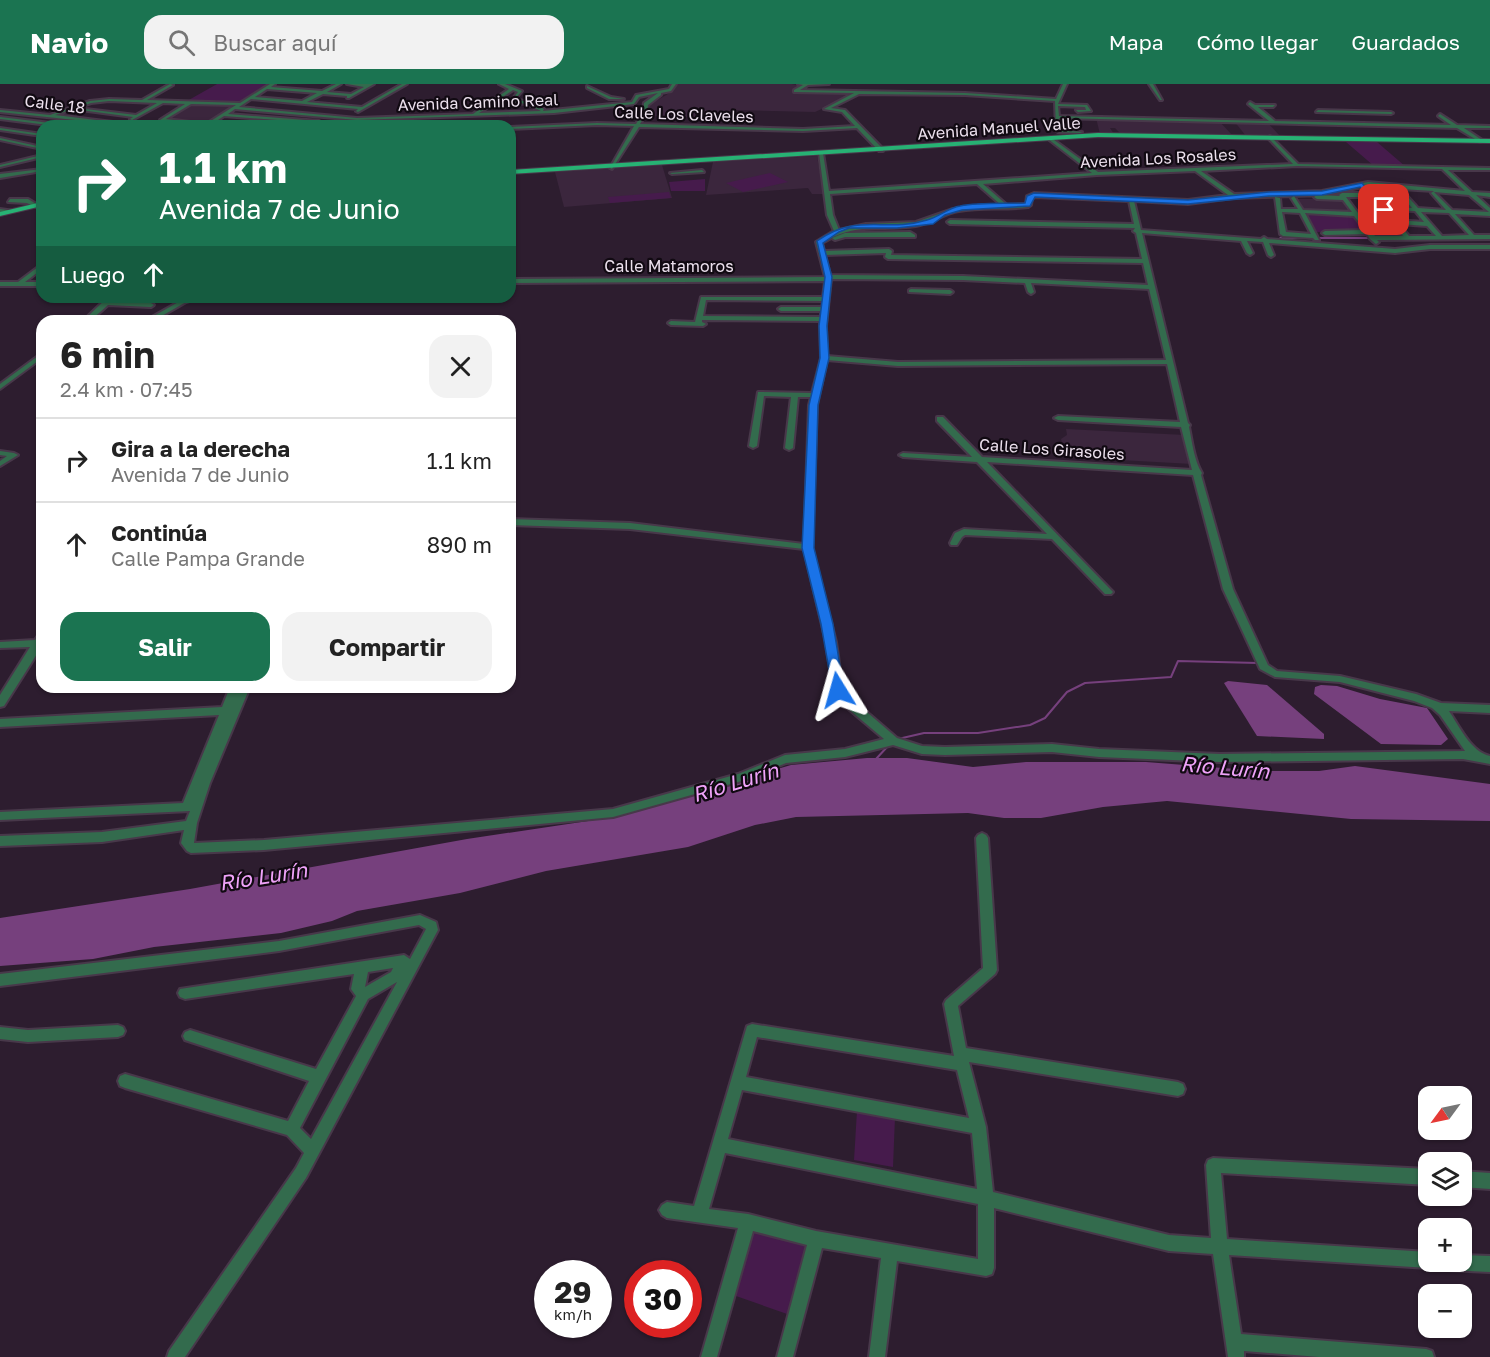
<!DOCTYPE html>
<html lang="es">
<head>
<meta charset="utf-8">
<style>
	:root { --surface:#fff; --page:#f2f2f2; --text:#222; --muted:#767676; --line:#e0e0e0; --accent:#1b7451 }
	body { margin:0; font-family:"Golos Text",sans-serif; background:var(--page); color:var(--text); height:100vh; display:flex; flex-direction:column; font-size:22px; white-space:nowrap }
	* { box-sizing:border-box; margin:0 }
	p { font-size:20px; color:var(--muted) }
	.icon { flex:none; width:33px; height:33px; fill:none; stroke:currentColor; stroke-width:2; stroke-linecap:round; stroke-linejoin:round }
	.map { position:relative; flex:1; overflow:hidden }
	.sheet { position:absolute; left:36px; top:231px; width:480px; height:378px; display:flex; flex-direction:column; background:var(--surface); border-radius:18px; box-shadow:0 2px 4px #0004 }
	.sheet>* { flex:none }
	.guide { position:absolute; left:36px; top:36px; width:480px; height:183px; border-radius:18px; box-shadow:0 2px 4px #0004; background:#1b7451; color:#fff; overflow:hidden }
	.needle { width:39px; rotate:237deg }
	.buttons { position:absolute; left:1418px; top:1002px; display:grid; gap:12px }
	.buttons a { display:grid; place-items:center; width:54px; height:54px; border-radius:12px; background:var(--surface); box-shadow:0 2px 4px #0004; font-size:30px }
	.speed { position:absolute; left:534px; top:1176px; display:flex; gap:12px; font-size:30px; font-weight:700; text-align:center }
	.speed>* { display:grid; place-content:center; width:78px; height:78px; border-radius:50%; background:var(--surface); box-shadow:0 2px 4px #0004; line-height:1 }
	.speed small { font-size:15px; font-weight:400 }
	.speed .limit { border:9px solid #d22; background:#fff; color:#111 }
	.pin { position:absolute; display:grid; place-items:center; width:51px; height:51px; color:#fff; margin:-26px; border-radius:12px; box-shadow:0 3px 9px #0006 }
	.me { position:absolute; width:66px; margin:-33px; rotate:352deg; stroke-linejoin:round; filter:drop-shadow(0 0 4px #0008) }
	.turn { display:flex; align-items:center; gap:21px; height:126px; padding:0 24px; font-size:27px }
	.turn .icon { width:78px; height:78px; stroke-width:2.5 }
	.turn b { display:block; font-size:42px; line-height:51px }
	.then { display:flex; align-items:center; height:57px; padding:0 24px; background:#0003; gap:12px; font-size:22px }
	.round { display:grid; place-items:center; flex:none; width:63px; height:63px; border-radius:18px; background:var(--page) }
	.overview { display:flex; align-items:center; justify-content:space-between; height:102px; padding:0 24px }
	h1 { font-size:36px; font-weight:700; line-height:45px }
	.action { display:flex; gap:12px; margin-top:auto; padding:12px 24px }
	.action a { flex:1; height:69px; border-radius:18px; background:var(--accent); color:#fff; font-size:24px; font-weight:700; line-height:69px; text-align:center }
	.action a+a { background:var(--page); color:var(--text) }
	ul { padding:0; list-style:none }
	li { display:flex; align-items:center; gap:18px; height:84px; padding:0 24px; border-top:2px solid var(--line) }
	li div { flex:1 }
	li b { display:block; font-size:22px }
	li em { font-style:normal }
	header { display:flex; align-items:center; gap:36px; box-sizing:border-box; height:84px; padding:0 30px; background:var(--accent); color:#fff }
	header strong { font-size:28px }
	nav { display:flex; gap:33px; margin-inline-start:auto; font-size:21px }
	.search { width:420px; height:54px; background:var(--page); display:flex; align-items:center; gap:15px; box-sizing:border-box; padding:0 21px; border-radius:18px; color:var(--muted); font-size:22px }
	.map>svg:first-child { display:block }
	.built { fill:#3b263d }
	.green { fill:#461b4c }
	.water { fill:#76407d }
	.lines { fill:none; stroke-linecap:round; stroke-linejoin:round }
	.stream { stroke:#76407d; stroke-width:2 }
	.canal { fill:#76407d; fill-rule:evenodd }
	.minor-casing { stroke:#48384a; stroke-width:4 }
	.major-casing { stroke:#48384a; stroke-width:2 }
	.minor { fill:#336b4d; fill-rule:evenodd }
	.major { fill:#27b274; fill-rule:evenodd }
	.route { fill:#1a73e8; stroke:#114b97; stroke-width:1.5 }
	.labels { text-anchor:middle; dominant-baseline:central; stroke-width:4.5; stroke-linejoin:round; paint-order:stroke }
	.far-street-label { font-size:16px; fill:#ece0ed; stroke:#110a12 }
	.water-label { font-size:21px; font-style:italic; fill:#f0a3fa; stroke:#110a12 }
</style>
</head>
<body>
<header>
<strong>Navio</strong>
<div class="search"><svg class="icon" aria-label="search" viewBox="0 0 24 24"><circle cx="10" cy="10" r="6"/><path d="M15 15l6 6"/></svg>Buscar aquí</div>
<nav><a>Mapa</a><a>Cómo llegar</a><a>Guardados</a></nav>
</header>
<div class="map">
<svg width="1490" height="1273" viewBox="0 0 1490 1273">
	<rect width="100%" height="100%" fill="#2d1d2f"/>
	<g class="built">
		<path d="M678 0H792L802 2 793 7 798 9H857L815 28 736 26 731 34 645 32 649 21 673 7Z"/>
		<path d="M192 20H236L207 39 168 35Z"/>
		<path d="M1096 34 1219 37 1232 51 1120 49 1115 44H1110L1114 50H1100Z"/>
		<path d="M1234 37 1267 38 1280 52H1246Z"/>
		<path d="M817 72 824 110H812L808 104 706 111 713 78Z"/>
		<path d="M662 81 672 114 564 123 555 88Z"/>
		<path d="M1298 115H1340L1351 129 1304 126Z"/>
		<path d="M1066 345 1185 351 1192 380 1066 373 1061 355 1067 351Z"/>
	</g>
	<g class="green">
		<path d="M217 0H268L239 18 187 17Z"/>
		<path d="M1346 58H1377L1406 83 1374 82Z"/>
		<path d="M770 89 788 98 743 108 726 99Z"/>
		<path d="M705 95V107H671L669 98Z"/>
		<path d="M669 108 671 114 610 119 608 113Z"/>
		<path d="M1306 129 1354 131 1366 147 1315 148Z"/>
		<path d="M857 1027 895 1033 893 1083 854 1076Z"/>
		<path d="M751 1144 807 1163 790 1231 736 1212Z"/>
	</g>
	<g class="water">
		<path d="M1228 597 1267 601 1324 650V655L1257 652 1224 599Z"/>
		<path d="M1321 601 1337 602 1380 615 1427 624 1448 655 1441 661 1381 660 1314 610 1315 603Z"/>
		<path d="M867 674H907L973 683 1026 678H1146L1261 687H1319L1355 682 1490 700V737L1351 735 1167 717 1103 723 1041 734H1004L968 729 796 733 755 741 688 763 546 787 460 809 357 827 332 837 281 849 154 863 93 875 0 882V834L190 805 467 755 608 734 791 681Z"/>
	</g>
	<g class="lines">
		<g class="stream">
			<path d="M898 655 924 649H978L1030 641 1045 634 1067 608 1085 599 1171 593 1178 577 1258 579"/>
			<path d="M876 675 888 662"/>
		</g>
		<path class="canal" d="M1280 153H1372L1374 154 1372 155H1281L1279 154Z"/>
		<defs>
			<g id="minor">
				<path d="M170 0 173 1 147 16 240 19 270 0H275L271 3 322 7 336 0H341L327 8 351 10 364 3 347 0H374L349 14H347V12L323 10 307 18 362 23 402 0H407L358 28 356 27 358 25 251 15 239 23 357 34 473 30 509 5 499 0H505L522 7 515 15 532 19 544 25 543 27 632 18 636 11 669 5 672 0H676L671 7 661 9V11L648 21 647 28 640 40 803 45 855 42 842 28 824 25 854 9 794 8V6L803 1 798 0H829L808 1 800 6 965 9 1056 15 1063 0H1067L1058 20 1087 21 1091 27 1078 28 1076 26H1086L1085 23 1058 22 1059 32 1269 37 1248 20 1250 18 1255 21H1275L1273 23H1258L1275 37 1451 41 1438 32 1440 30 1457 41 1490 42V44H1464L1482 56 1480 58 1457 44 1059 34 1060 46 1082 48 1080 49 1058 48 1056 47 1055 17 965 11 859 10 831 24 845 26 883 65V67H879L857 44 803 47 639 43 612 85 610 84 634 42 597 41 510 45V43L597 39 636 40 643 28 644 19 658 9 639 13 634 20 554 29 357 36 235 25 228 30 319 37 317 39 224 32 209 42H204L160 36 185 20 163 19 132 36 130 35 133 33 73 25 55 31 146 42H131L0 28V26L50 31 90 17 109 15 142 16ZM267 5 317 9 302 17 255 13ZM513 6 518 8 511 17 529 21 541 27 479 29ZM109 17 157 19 136 31 77 24 91 19ZM191 20 236 21 206 40 166 35Z"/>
				<path d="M1149 0H1153L1162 16H1160Z"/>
				<path d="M587 2 611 13 624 15H609L587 4Z"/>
				<path d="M1318 26 1391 28 1393 29 1391 30 1316 28Z"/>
				<path d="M0 33 59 40 61 41 56 42 0 35Z"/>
				<path d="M0 44 42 50V52L0 46Z"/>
				<path d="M1270 52 1298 80 1490 84V86H1448L1472 108 1490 109V113L1476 111 1490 124V132L1455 130 1474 151H1490V155L1377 156 1379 158 1376 160 1370 155 1367 150 1325 151 1322 149 1325 147 1365 146 1354 132 1305 129 1319 156H1315L1313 154 1283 152 1280 150 1275 113 1280 114 1281 125H1298L1291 114 1294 112 1303 126 1352 128 1343 116 1317 115 1314 113 1317 111 1340 112 1339 111 1342 109H1367L1365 107 1368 105 1384 123 1412 124 1395 104 1368 102 1322 111 1233 114 1188 120 1134 117 1141 146 1261 155 1264 153 1267 155 1395 165 1430 161H1490V165H1430L1395 169 1269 159 1274 171 1271 173 1268 171 1263 158 1247 157 1253 169 1250 171 1247 169 1241 157 1142 149 1188 339 1190 341 1189 343C1192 357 1194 377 1202 389L1201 391 1233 505 1268 581 1277 587 1340 592 1416 610 1441 619 1490 621V629L1449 627C1459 642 1471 668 1490 672V680L1463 675 1220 678 1099 673 1052 668 945 671 922 670 893 661 845 673 786 679 745 696 613 733 264 766 191 769 187 767 181 759 184 746 102 758 0 762V752L102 748 186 737 190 727 0 736V728L183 719 219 631 0 643V635L222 623 230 603H250L210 699 197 739 194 759 264 756 613 725 738 690 785 671 845 665 884 655 839 617 833 606 826 558 804 465 630 445 510 441V435L630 439 804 460 809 321 811 313H798L793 364 789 366 785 364 791 313 764 312 757 362 753 364 749 362 758 308 812 309 821 274 820 237 702 236V238L706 240 703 242 671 241 668 239 671 237 695 238 701 213H823L825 197 510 199V195L825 193 816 158 834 147 827 131 819 69 821 68 823 69 829 107 1092 89 1048 55 1050 53 1098 88 1293 80 1268 54ZM1297 82 1442 85 1465 107 1368 98 1322 107 1234 110 1201 87ZM1195 87 1228 111 1188 116 1034 109 1027 112 1026 120 1007 121 983 100 1097 91ZM977 100 1001 121 976 122 953 125 916 138 866 140 839 146 833 131 830 110ZM1401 105 1434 107 1431 109 1446 126 1418 124ZM1434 108 1469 111 1489 128 1452 126ZM1035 113 1129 117 1134 140 950 136 947 138 950 140 1135 144 1133 147 1136 149 1142 175 891 171 892 167 889 165 824 167 822 159C856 138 879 147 916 142 931 140 944 129 959 127 982 123 1005 126 1028 123L1031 121 1032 114ZM1346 113H1370L1385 130 1358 129ZM1387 126 1415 127 1424 138 1396 136ZM1282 128 1300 129 1311 150 1286 148ZM1421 128 1449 129 1469 151 1442 152ZM1360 132 1388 134 1403 152H1375ZM1399 140 1427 142 1436 152H1409ZM886 169 885 173 888 175 1143 179 1148 201 963 192 830 191 825 171ZM831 195 963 196 1025 199 1028 208 1031 210 1034 208 1031 199 1149 205 1166 276 898 278 827 272 826 242ZM706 216 823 217 822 223H781L778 225 781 227H821V233L703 232ZM827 276 898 282 1167 280 1180 338 1058 332 1054 334 1058 336 1181 343 1192 386 982 373 943 333H937V337L972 373 903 369 899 371 903 373 977 378 1047 450 964 445 955 449 950 459 951 461H957L962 453 965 451 1052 455 1105 510H1111L1113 508 1111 506 987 378 1193 391 1223 505 1260 585 1275 593 1340 598 1414 617 1432 624 1440 631 1465 667 1220 670 1099 665 1052 660 945 663 922 662 897 654 847 611 843 606 836 558 812 463 817 321Z"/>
				<path d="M0 54 42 63V65L0 56Z"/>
				<path d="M42 71V73L0 83V81Z"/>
				<path d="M42 85V87L0 94V90Z"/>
				<path d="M702 86 704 88 672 90 670 89Z"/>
				<path d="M10 115H28L38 121 35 123 27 119 8 118Z"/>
				<path d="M0 125 14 127 0 129Z"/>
				<path d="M910 148 915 151V153H845L835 156 832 154 845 149Z"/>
				<path d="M42 180V185L25 198H42V202H0V198H18Z"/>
				<path d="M911 205 950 206 953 208 950 210 909 208V206Z"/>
				<path d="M108 213H115L111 217 151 219 154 221 151 223 108 221 90 237H83Z"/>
				<path d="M192 213H202L186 218 153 237H145L182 216Z"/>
				<path d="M42 269V274L0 305V300Z"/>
				<path d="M0 367 14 369 18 371 0 382V377L7 372 0 371Z"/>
				<path d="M42 549V562L4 622 0 623V611L30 563 0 564V558L35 556 39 550Z"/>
				<path d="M982 749 986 751 988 754 997 886 995 890 958 922 966 964 1178 998 1183 1000 1185 1005 1183 1010 1178 1012 969 978 986 1043 993 1108 1169 1151 1211 1154 1206 1081 1208 1076 1213 1074 1428 1085V1101L1221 1089 1227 1155 1428 1168V1178H1435L1434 1182 1428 1184 1229 1171 1241 1250 1426 1265 1432 1267 1434 1273H1319L1244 1267V1273H1228L1213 1170 1169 1167 994 1124V1184L992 1190 986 1192 897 1177 885 1273H869L881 1174 822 1164 793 1273H777L807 1161 753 1147 717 1273H701L738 1144 667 1134 662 1131 659 1126 662 1121 667 1118 694 1122 747 942 752 940 954 972 944 920 946 916 983 884 976 754 978 751ZM757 953 957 986 969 1034 746 993ZM742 1006 972 1049 977 1105 728 1055ZM725 1069 978 1120V1175L816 1147 748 1130 709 1125Z"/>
				<path d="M420 831 436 838 438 846 306 1094 185 1273H167L169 1267 296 1084 304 1069 287 1051 125 1004 120 1002 118 997 120 992 125 990 288 1037 309 997 185 956 183 952 185 948 190 946 316 985 356 912 351 905 354 890 185 915 180 913 178 909 180 905 404 871 410 875 426 845 419 841 279 867 0 902V890L279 857ZM393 884 391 888 365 903 368 888ZM397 898 311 1055 300 1044 368 915Z"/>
				<path d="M118 941 123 943 125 947 123 951 118 953 28 958 0 955V943L28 946Z"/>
				<path d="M1461 1087 1490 1089V1105L1461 1103Z"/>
				<path d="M1461 1171 1490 1172V1188L1447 1186 1441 1184 1439 1178H1461Z"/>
			</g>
			<g id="major">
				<path d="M1098 49 1490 55V59L1098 53 510 90V86Z"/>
				<path d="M42 118V122L0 132V128Z"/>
			</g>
		</defs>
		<use href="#minor" class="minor-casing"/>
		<use href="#major" class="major-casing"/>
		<use href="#minor" class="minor"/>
		<use href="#major" class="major"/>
	</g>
	<path class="route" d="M1362 99 1387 128H1382L1360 103 1322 111 1269 112 1188 120 1035 113 1030 122 962 126 945 131 933 140 897 144H849L839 148 823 159 832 193 827 242 829 274 818 321 814 464 833 540 844 606 838 611 833 609 821 540 802 464 809 321 820 274 819 242 825 193 817 157C857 128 885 149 927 136 939 133 948 124 960 122 981 118 1004 120 1025 119L1027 112 1034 109 1188 116 1269 108 1322 107Z"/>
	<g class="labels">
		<g class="far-street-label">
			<text transform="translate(478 18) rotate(-2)">Avenida Camino Real</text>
			<text transform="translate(55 20) rotate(7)">Calle 18</text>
			<text transform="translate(684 30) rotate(2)">Calle Los Claveles</text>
			<text transform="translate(999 44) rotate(-4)">Avenida Manuel Valle</text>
			<text transform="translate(1158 74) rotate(-3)">Avenida Los Rosales</text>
			<text x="669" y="182">Calle Matamoros</text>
			<text transform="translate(1052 365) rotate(4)">Calle Los Girasoles</text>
		</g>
		<g class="water-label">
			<text transform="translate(1225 683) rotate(5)">Río Lurín</text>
			<text transform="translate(735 698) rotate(-17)">Río Lurín</text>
			<text transform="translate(263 792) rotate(-9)">Río Lurín</text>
		</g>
	</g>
</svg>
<div class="buttons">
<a><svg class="needle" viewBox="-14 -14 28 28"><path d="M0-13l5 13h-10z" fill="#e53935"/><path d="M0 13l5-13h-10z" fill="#767676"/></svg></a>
<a><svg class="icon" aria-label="layers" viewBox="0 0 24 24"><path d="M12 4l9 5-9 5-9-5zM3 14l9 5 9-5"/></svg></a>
<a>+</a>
<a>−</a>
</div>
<div class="speed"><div>29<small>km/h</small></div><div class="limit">30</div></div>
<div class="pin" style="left:1384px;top:126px;background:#d93025"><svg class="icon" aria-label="arrive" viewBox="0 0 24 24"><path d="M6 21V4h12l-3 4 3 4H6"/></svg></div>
<svg class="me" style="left:838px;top:606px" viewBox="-20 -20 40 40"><path d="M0-17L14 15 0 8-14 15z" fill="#1a73e8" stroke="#fff" stroke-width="4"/></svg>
<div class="guide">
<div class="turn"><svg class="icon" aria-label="right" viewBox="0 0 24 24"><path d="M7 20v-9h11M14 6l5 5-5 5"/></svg><div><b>1.1 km</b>Avenida 7 de Junio</div></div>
<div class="then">Luego<svg class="icon" aria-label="ahead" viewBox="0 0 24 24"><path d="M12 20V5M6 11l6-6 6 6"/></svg></div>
</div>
<section class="sheet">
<div class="overview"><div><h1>6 min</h1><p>2.4 km · 07:45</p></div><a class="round"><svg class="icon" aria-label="close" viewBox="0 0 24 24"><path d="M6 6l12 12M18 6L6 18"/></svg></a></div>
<ul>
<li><svg class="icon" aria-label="right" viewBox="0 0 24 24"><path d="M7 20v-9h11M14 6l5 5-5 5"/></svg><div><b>Gira a la derecha</b><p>Avenida 7 de Junio</p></div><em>1.1 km</em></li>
<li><svg class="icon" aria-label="ahead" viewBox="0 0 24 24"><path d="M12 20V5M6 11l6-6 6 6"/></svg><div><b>Continúa</b><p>Calle Pampa Grande</p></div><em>890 m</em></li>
</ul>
<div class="action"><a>Salir</a><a>Compartir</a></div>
</section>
</div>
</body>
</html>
